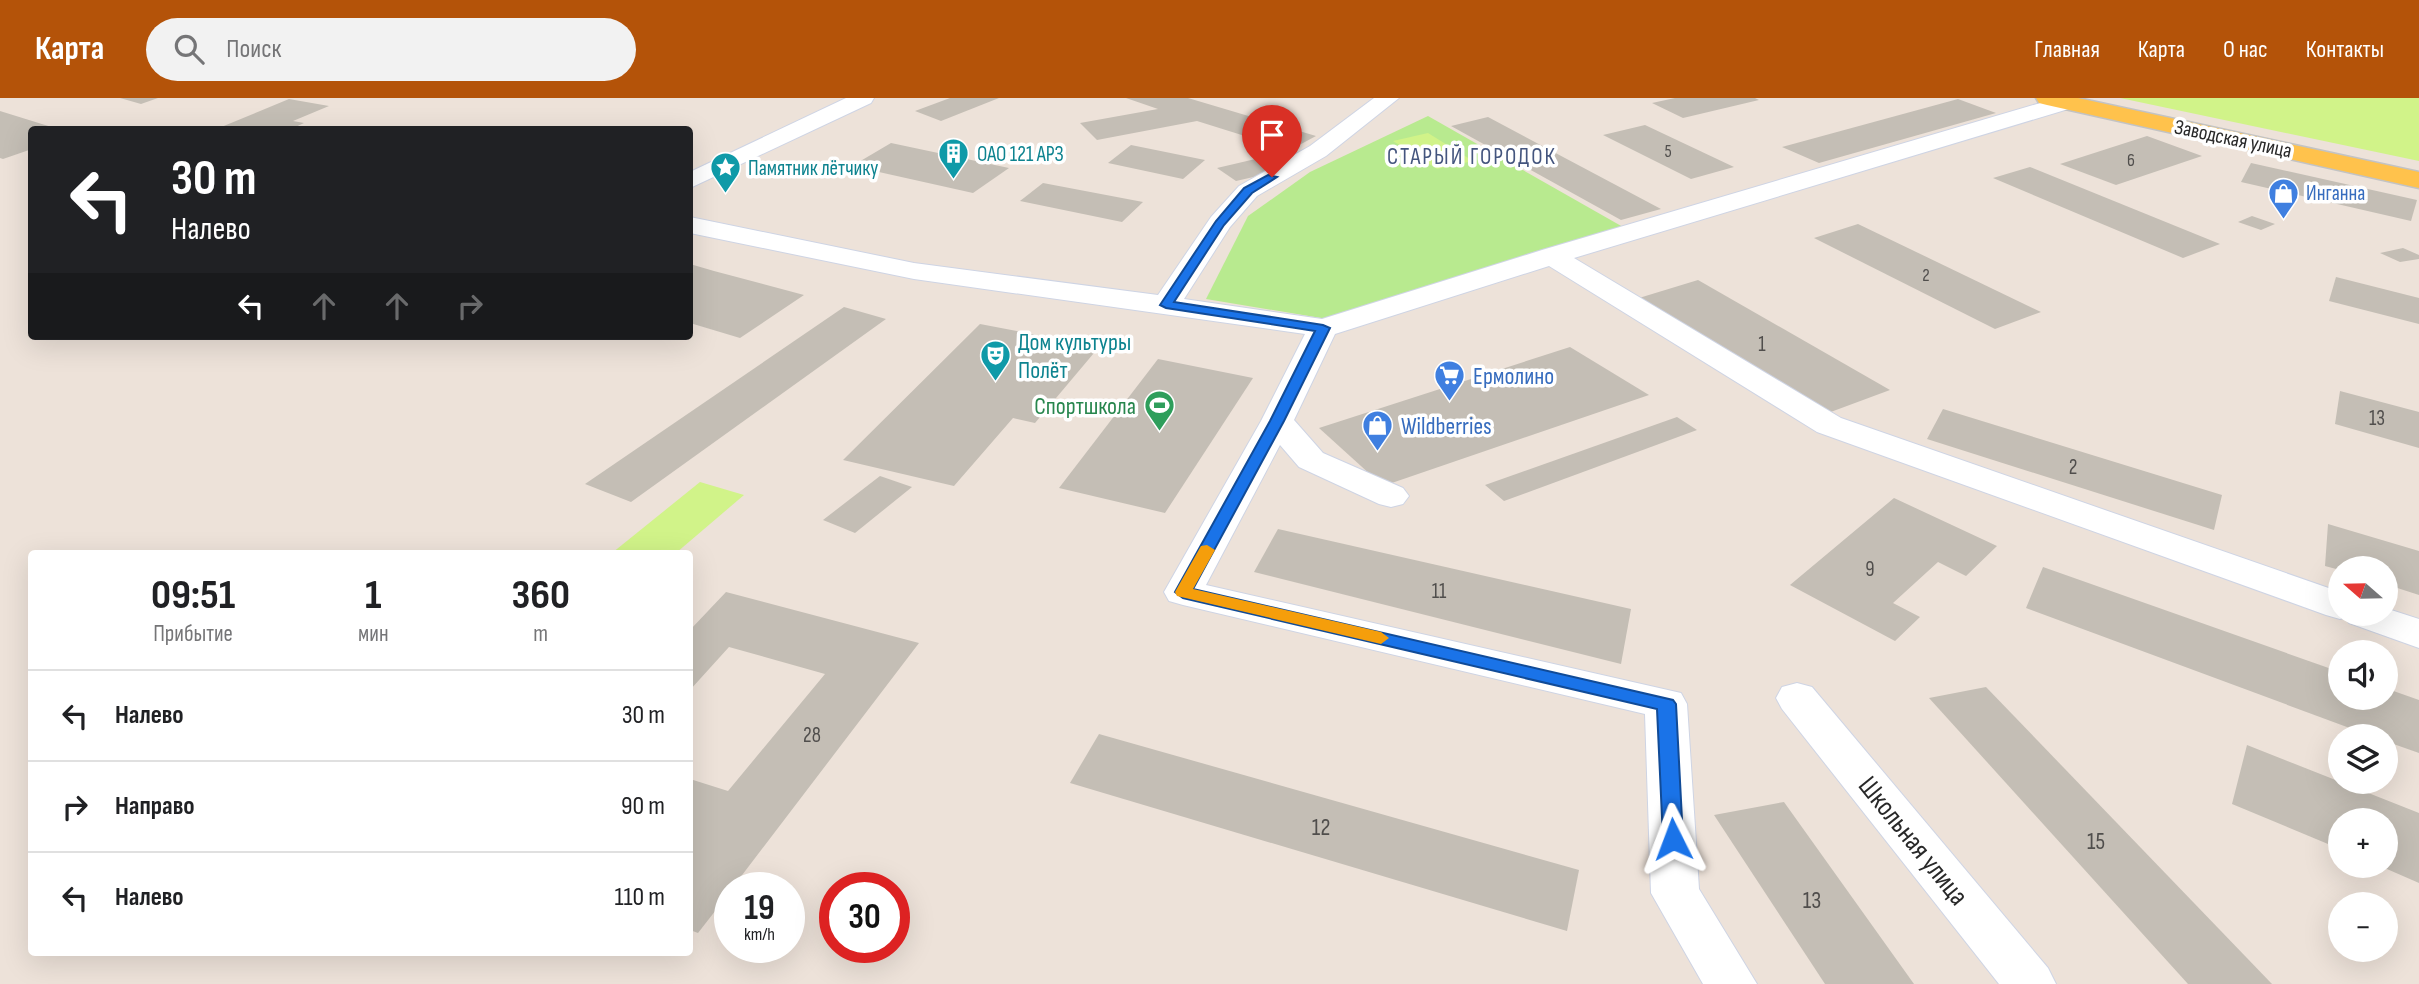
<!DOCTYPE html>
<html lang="ru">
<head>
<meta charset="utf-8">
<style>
	:root { --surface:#fff; --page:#f2f2f2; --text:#202124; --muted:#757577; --line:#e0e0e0; --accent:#b45309 }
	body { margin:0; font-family:"Sofia Sans Condensed",sans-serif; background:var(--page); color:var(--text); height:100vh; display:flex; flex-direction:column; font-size:26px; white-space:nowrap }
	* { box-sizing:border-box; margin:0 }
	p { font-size:23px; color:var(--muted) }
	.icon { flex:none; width:38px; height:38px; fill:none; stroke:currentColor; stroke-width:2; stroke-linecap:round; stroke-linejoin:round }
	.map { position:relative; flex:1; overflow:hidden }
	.drawer { position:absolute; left:28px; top:452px; width:665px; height:406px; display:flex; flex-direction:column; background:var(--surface); border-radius:7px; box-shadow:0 7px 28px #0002 }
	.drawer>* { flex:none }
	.top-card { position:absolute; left:28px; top:28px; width:665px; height:214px; border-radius:7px; box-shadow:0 7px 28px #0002; background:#202124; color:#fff; overflow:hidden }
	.needle { width:46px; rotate:290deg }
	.fabs { position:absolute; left:2328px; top:458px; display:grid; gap:14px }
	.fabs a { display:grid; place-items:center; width:70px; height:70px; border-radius:50%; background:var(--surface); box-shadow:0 7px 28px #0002; font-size:35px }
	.speed { position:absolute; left:714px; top:774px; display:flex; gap:14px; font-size:35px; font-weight:700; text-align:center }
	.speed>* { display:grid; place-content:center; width:91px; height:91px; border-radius:50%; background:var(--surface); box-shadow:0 7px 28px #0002; line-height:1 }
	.speed small { font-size:18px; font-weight:400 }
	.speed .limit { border:10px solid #d22; background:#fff; color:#111 }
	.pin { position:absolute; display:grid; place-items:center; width:60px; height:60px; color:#fff; margin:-72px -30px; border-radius:50% 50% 50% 0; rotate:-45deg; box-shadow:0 0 7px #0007 }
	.pin .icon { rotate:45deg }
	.me { position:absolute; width:77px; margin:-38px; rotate:357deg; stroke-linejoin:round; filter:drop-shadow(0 0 5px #0008) }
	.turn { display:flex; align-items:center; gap:24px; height:147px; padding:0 28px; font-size:32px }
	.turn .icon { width:91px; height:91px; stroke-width:2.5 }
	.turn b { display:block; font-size:49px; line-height:60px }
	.lanes { display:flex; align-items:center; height:66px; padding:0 28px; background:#0003; justify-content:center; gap:35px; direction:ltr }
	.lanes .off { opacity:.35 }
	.eta { display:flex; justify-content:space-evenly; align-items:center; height:119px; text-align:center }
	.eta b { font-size:42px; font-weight:700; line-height:49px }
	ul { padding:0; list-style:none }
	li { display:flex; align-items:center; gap:21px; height:91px; padding:0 28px; border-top:2px solid var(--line) }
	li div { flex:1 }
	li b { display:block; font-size:26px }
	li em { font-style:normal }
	header { display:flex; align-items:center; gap:42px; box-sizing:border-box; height:98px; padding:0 35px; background:var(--accent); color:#fff }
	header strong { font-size:33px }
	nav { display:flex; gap:38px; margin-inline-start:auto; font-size:24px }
	.search { width:490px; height:63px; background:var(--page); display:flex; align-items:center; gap:18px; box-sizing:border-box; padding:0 24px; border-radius:38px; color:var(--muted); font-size:26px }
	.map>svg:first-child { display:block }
	.green { fill:#b8ea8f }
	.pitch { fill:#d1f389 }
	.building { fill:#c4beb5 }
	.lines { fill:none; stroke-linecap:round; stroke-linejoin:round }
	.minor-casing { stroke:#ced4e4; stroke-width:2 }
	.major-casing { stroke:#c3c3c3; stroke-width:3 }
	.minor { fill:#fff; fill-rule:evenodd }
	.major { fill:#ffc24c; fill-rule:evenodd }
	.route { fill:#1a73e8; stroke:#114b97; stroke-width:2 }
	.slow { fill:#f59e0b }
	.labels { text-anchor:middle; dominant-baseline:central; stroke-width:7; stroke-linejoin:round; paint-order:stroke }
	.far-number-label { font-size:18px; fill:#504e4c }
	.far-street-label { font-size:21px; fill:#292929; stroke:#fff }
	.far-culture-label { font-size:21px; fill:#0d838f; stroke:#fff; text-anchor:start }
	.far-shop-label { font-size:21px; fill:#366cbe; stroke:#fff; text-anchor:start }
	.number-label { font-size:21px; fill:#504e4c }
	.far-quarter-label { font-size:23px; letter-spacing:2px; fill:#44557e; stroke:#fff }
	.culture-label { font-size:24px; fill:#0d838f; stroke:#fff; text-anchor:start }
	.shop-label { font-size:24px; fill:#366cbe; stroke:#fff; text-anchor:start }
	.leisure-label { font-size:24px; fill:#27864d; stroke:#fff; text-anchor:end }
	.near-number-label { font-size:24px; fill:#504e4c }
	.near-street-label { font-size:28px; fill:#292929; stroke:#fff }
</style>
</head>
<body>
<header>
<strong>Карта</strong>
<div class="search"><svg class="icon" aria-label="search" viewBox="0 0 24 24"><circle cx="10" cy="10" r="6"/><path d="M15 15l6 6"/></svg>Поиск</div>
<nav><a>Главная</a><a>Карта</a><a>О нас</a><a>Контакты</a></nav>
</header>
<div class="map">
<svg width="2419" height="886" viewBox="0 0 2419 886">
	<rect width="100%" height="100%" fill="#ede2d9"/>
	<path class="green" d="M1428 18 1623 129 1327 221 1206 201 1248 118 1310 74Z"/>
	<g class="pitch">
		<path d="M2120 0H2419V63Z"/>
		<path d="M1428 35 1473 63 1437 71 1393 43Z"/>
		<path d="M700 384 744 397 676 455H612Z"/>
	</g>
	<g class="building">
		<path d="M120 0H158L141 6Z"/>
		<path d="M950 0H999L941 23 915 13Z"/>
		<path d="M1126 0H1188L1316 38 1290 52 1197 23 1097 42 1080 25 1158 11Z"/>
		<path d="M1675 0H1755L1759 2 1683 20 1652 5Z"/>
		<path d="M289 1 329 8 293 23 304 25 289 32H214Z"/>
		<path d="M1958 1 1996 15 1819 65 1782 49Z"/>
		<path d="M0 13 58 31V32H32V51L3 61 0 60Z"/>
		<path d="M1488 19 1661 111 1621 122 1451 28Z"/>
		<path d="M1645 27 1734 69 1691 81 1603 37Z"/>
		<path d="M2147 38 2202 58 2116 87 2060 66Z"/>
		<path d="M891 45 1009 70 973 95 852 68Z"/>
		<path d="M1131 47 1205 62 1183 81 1108 65Z"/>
		<path d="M1264 59 1284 72 1236 83 1217 70Z"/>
		<path d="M2251 65 2417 102 2411 123 2241 84Z"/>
		<path d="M2030 69 2220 146 2183 160 1993 80Z"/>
		<path d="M1043 85 1143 104 1122 124 1020 103Z"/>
		<path d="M2252 118 2275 126 2261 132 2238 124Z"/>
		<path d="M1858 126 2041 214 1995 231 1814 140Z"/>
		<path d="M2403 150 2419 157V161L2400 164 2380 155Z"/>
		<path d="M690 166 714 173 804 197 740 240 690 225Z"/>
		<path d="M2336 179 2419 200V226L2329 203Z"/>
		<path d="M1698 182 1890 292 1828 315 1639 200Z"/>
		<path d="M844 209 886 221 631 404 585 386Z"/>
		<path d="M980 226 1099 249 1035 325 1013 320 954 388 843 362Z"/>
		<path d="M1570 249 1649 297 1383 388 1319 330Z"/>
		<path d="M1158 261 1253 280 1165 415 1059 390Z"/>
		<path d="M2340 293 2419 314V350L2335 326Z"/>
		<path d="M1943 311 2222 397 2214 432 1927 341Z"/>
		<path d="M1677 319 1697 332 1504 403 1485 387Z"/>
		<path d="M880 378 912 389 855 435 823 422Z"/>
		<path d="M1894 400 1997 448 1966 478 1938 464 1893 505 1920 519 1895 543 1790 487Z"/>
		<path d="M2328 426 2419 453V497L2385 486V471L2340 472 2325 468Z"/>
		<path d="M1278 431 1631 511 1621 566 1254 474Z"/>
		<path d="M2043 469 2340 574V600H2385V590L2419 602V655L2385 643V639H2374L2026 510Z"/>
		<path d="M726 494 919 545 733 789H730V794L698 835 690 832V681L728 693 825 576 729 549 690 592V532Z"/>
		<path d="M1986 589 2272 886H2188L1929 600Z"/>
		<path d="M1099 636 1579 772 1567 833 1070 685Z"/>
		<path d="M2247 647 2419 715V785L2380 768H2385V723H2340V751L2232 706Z"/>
		<path d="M1784 704 1914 886H1825L1714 717Z"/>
	</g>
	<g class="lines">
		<defs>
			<g id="minor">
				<path d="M846 0H874L871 5 690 90V74Z"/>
				<path d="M1374 0H1399L1326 58 1257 98 1230 129 1184 201 1322 221 1542 152 2057 0H2075L2078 4 2075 9 1574 160 1841 320 2340 494V516H2385V510L2419 521V550L2349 525 2346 519 2340 521 2326 517 1817 334 1549 168 1335 236 1294 322 1323 355 1403 390 1409 398 1403 406 1391 409 1379 406 1299 369 1280 347 1206 487 1681 595 1687 606 1699 791 1757 886H1703L1651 795 1645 616 1183 507 1169 503 1164 494 1261 323 1305 236 914 181 690 135V119L914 165 1158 197 1211 119 1239 88 1310 48Z"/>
				<path d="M1797 585 1812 589 2048 870 2056 886H1999L1782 611 1776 600 1782 589Z"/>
			</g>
			<path id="major" d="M2036 0H2078L2419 74V90L2047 7 2039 5Z"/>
		</defs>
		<use href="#minor" class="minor-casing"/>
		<use href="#major" class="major-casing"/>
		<use href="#minor" class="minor"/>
		<use href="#major" class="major"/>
	</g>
	<path class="route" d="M1268 77 1277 79 1252 95 1224 127 1174 204 1323 227 1330 230 1284 323 1193 491 1673 602 1676 606 1683 741 1680 747 1673 749 1665 747 1663 741 1657 611 1183 500 1175 494 1270 323 1315 233 1166 210 1160 207 1216 123 1244 90Z"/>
	<path class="slow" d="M1207 447 1215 452 1193 491 1381 534 1389 540 1381 546 1177 498 1175 494 1201 448Z"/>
	<defs>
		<symbol id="building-pin" viewBox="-11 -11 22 30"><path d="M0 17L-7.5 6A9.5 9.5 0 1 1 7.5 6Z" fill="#0f9aa8" stroke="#fff"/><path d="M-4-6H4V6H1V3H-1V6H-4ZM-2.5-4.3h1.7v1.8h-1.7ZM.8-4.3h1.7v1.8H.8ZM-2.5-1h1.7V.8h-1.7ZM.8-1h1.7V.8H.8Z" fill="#fff"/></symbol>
		<symbol id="sight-pin" viewBox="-11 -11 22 30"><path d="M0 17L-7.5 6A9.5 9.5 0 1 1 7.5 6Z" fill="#0f9aa8" stroke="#fff"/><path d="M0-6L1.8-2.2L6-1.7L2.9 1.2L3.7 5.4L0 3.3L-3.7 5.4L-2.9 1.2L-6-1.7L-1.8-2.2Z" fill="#fff"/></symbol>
		<symbol id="shop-pin" viewBox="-11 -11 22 30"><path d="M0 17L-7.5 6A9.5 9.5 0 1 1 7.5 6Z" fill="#3f7fe0" stroke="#fff"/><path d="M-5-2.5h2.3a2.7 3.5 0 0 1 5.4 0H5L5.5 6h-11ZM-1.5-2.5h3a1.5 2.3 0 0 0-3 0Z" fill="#fff"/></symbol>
		<symbol id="theatre-pin" viewBox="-11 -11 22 30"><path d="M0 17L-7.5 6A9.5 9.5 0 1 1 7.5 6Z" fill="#0f9aa8" stroke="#fff"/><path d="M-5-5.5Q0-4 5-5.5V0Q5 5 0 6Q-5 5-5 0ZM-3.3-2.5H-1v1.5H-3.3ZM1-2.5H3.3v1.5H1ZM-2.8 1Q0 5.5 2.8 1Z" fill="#fff"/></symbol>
		<symbol id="supermarket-pin" viewBox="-11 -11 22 30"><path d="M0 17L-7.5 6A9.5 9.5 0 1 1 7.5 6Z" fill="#3f7fe0" stroke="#fff"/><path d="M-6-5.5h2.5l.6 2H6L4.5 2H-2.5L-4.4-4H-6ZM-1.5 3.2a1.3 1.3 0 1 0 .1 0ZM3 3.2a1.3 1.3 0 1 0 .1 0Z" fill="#fff"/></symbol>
		<symbol id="stadium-pin" viewBox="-11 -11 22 30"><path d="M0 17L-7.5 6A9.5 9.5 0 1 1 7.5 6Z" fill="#2e9e5b" stroke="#fff"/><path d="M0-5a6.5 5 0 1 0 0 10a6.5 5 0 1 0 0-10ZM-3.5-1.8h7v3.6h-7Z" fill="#fff"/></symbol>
	</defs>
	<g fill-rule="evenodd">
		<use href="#building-pin" x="936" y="38" width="35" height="47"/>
		<use href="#sight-pin" x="708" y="52" width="35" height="47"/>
		<use href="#shop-pin" x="2266" y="78" width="35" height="47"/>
		<use href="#theatre-pin" x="978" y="240" width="35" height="47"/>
		<use href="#supermarket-pin" x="1432" y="260" width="35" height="47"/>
		<use href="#stadium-pin" x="1142" y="290" width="35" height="47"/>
		<use href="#shop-pin" x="1360" y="310" width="35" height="47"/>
	</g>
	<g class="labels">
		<g class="far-number-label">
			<text x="1668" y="53">5</text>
			<text x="2131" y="62">6</text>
			<text x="1926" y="177">2</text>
		</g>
		<g class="far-street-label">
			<text transform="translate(2233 41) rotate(12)">Заводская улица</text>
		</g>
		<g class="far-culture-label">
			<text x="977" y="56">OAO 121 АРЗ</text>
			<text x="748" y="70">Памятник лётчику</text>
		</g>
		<g class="far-shop-label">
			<text x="2306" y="95">Инганна</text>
		</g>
		<g class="number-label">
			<text x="1762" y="246">1</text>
			<text x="2377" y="320">13</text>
			<text x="2073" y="369">2</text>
			<text x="1870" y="471">9</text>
			<text x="1439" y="493">11</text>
			<text x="812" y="637">28</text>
		</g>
		<g class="far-quarter-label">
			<text x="1472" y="59">СТАРЫЙ ГОРОДОК</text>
		</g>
		<g class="culture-label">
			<text x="1018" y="244">Дом культуры<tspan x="1018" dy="28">Полёт</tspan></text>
		</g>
		<g class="shop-label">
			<text x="1473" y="278">Ермолино</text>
			<text x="1401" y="328">Wildberries</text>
		</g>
		<g class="leisure-label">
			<text x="1136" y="308">Спортшкола</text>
		</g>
		<g class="near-number-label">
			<text x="1321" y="729">12</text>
			<text x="2096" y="743">15</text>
			<text x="1812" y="802">13</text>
		</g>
		<g class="near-street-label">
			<text transform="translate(1913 743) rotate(51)">Школьная улица</text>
		</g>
	</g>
</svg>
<div class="fabs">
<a><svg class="needle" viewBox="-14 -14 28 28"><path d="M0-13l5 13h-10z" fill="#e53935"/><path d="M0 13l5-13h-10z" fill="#757577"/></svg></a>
<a><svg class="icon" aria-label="sound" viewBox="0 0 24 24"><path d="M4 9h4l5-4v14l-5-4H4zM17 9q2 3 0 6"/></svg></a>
<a><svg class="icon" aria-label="layers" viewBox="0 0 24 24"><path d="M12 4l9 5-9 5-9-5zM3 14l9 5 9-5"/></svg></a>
<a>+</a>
<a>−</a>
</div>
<div class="speed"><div>19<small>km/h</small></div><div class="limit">30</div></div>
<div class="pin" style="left:1272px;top:79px;background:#d93025"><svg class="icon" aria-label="arrive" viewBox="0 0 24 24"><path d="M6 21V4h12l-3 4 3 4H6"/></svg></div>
<svg class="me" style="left:1673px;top:741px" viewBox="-20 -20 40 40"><path d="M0-17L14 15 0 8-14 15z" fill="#1a73e8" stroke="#fff" stroke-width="4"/></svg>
<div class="top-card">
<div class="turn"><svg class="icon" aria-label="left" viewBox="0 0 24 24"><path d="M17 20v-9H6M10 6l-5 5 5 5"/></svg><div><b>30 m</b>Налево</div></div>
<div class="lanes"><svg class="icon" aria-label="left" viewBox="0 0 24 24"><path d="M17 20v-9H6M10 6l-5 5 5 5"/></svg><svg class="icon off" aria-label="ahead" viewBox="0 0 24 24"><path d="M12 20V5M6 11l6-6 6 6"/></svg><svg class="icon off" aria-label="ahead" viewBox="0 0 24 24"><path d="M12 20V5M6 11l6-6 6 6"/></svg><svg class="icon off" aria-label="right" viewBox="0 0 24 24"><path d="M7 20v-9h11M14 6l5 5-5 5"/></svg></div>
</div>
<section class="drawer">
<div class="eta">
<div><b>09:51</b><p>Прибытие</p></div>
<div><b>1</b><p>мин</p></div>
<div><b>360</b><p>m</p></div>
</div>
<ul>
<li><svg class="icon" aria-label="left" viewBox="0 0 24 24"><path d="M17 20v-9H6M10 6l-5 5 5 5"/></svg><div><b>Налево</b></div><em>30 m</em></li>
<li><svg class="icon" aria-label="right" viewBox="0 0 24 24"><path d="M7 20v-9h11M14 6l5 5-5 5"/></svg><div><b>Направо</b></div><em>90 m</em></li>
<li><svg class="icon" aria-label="left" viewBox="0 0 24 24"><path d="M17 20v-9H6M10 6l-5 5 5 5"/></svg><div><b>Налево</b></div><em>110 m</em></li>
</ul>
</section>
</div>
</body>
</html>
